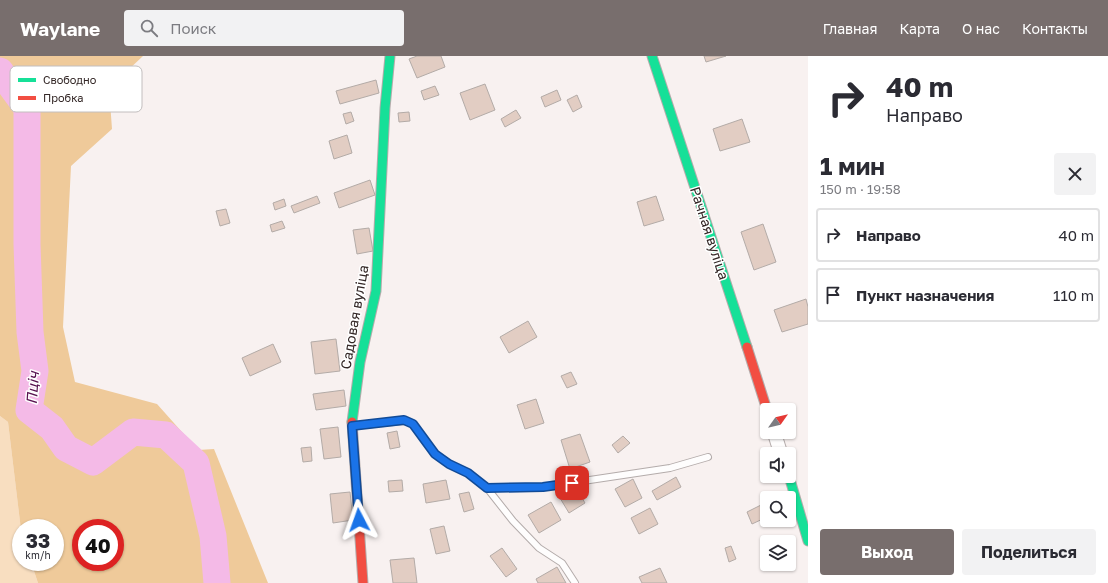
<!DOCTYPE html>
<html lang="ru">
<head>
<meta charset="utf-8">
<style>
	:root { --surface:#fff; --page:#f2f2f3; --text:#2b2b33; --muted:#7c7c81; --line:#e1e1e2; --accent:#786e6d }
	body { margin:0; font-family:"Golos Text",sans-serif; background:var(--page); color:var(--text); height:100vh; display:flex; flex-direction:column; font-size:15px; white-space:nowrap }
	* { box-sizing:border-box; margin:0 }
	p { font-size:13px; color:var(--muted) }
	.icon { flex:none; width:22px; height:22px; fill:none; stroke:currentColor; stroke-width:2; stroke-linecap:round; stroke-linejoin:round }
	.map { position:relative; flex:1; overflow:hidden }
	.drawer { display:flex; flex-direction:column; background:var(--surface); width:300px }
	.drawer>* { flex:none }
	.guide { background:#fff; color:var(--text); overflow:hidden }
	.needle { width:26px; rotate:56deg }
	.fabs { position:absolute; left:760px; top:347px; display:grid; gap:8px }
	.fabs a { display:grid; place-items:center; width:36px; height:36px; border-radius:4px; background:var(--surface); box-shadow:0 1px 3px #0004; font-size:20px }
	.speed { position:absolute; left:12px; top:463px; display:flex; gap:8px; font-size:20px; font-weight:700; text-align:center }
	.speed>* { display:grid; place-content:center; width:52px; height:52px; border-radius:50%; background:var(--surface); box-shadow:0 1px 3px #0004; line-height:1 }
	.speed small { font-size:10px; font-weight:400 }
	.speed .limit { border:6px solid #d22; background:#fff; color:#111 }
	.pin { position:absolute; display:grid; place-items:center; width:34px; height:34px; color:#fff; margin:-17px; border-radius:8px; box-shadow:0 2px 6px #0006 }
	.me { position:absolute; width:44px; margin:-22px; rotate:356deg; stroke-linejoin:round; filter:drop-shadow(0 0 3px #0008) }
	.turn { display:flex; align-items:center; gap:14px; height:84px; padding:0 12px; font-size:18px }
	.turn .icon { width:52px; height:52px; stroke-width:2.5 }
	.turn b { display:block; font-size:28px; line-height:34px }
	.round { display:grid; place-items:center; flex:none; width:42px; height:42px; border-radius:4px; background:var(--page) }
	.summary { display:flex; align-items:center; justify-content:space-between; height:68px; padding:0 12px }
	h1 { font-size:24px; font-weight:700; line-height:30px }
	.button { display:flex; gap:8px; margin-top:auto; padding:8px 12px }
	.button a { flex:1; height:46px; border-radius:4px; background:var(--accent); color:#fff; font-size:16px; font-weight:700; line-height:46px; text-align:center }
	.button a+a { background:var(--page); color:var(--text) }
	ul { padding:0; list-style:none }
	li { display:flex; align-items:center; gap:12px; height:54px; margin:0 8px 6px; padding:0 4px; border:2px solid var(--line); border-radius:4px }
	li div { flex:1 }
	li b { display:block; font-size:15px }
	li em { font-style:normal }
	header { display:flex; align-items:center; gap:24px; box-sizing:border-box; height:56px; padding:0 20px; background:var(--accent); color:#fff }
	header strong { font-size:19px }
	nav { display:flex; gap:22px; margin-inline-start:auto; font-size:14px }
	.search { width:280px; height:36px; background:var(--page); display:flex; align-items:center; gap:10px; box-sizing:border-box; padding:0 14px; border-radius:4px; color:var(--muted); font-size:15px }
	main { display:flex; flex:1; min-height:0 }
	.map>svg:first-child { display:block }
	.green { fill:#f8dec0 }
	.forest { fill:#efca9a; fill-rule:evenodd }
	.lines { fill:none; stroke-linecap:round; stroke-linejoin:round }
	.river { stroke:#f4bae7; stroke-width:27 }
	.building { fill:#e2cdc3; stroke:#b3aba7 }
	.lane-casing { stroke:#b4acab; stroke-width:8 }
	.street-casing { stroke:#b4acab; stroke-width:15 }
	.fast-casing { stroke:#b4acab; stroke-width:11 }
	.jam-casing { stroke:#b4acab; stroke-width:11 }
	.lane { stroke:#fefdfd; stroke-width:6 }
	.street { stroke:#fefdfd; stroke-width:13 }
	.fast { stroke:#16e098; stroke-width:9 }
	.jam { stroke:#f24e42; stroke-width:9 }
	.route-casing { stroke:#114b97; stroke-width:10 }
	.route { stroke:#1a73e8; stroke-width:7 }
	.labels { text-anchor:middle; dominant-baseline:central; stroke-width:3; stroke-linejoin:round; paint-order:stroke }
	.street-label { font-size:14px; fill:#332726; stroke:#fff }
	.water-label { font-size:15px; font-style:italic; fill:#57114f; stroke:#fff }
	.key { fill:#fff; stroke:#c2bebe; stroke-width:1 }
	.key-label { font-size:11px; fill:#332726 }
</style>
</head>
<body>
<header>
<strong>Waylane</strong>
<div class="search"><svg class="icon" aria-label="search" viewBox="0 0 24 24"><circle cx="10" cy="10" r="6"/><path d="M15 15l6 6"/></svg>Поиск</div>
<nav><a>Главная</a><a>Карта</a><a>О нас</a><a>Контакты</a></nav>
</header>
<main>
<div class="map">
<svg width="808" height="527" viewBox="0 0 808 527">
	<rect width="100%" height="100%" fill="#f8f1f0"/>
	<path class="green" d="M0 360 8 366 21 474V506H31L38 527H0Z"/>
	<path class="forest" d="M0 0H143L109 32 112 73 71 110 63 271 75 326 157 348 198 394 214 393 268 527H38L31 506H55V472H21V474L8 366 0 360ZM81 472H115V506H81Z"/>
	<g class="lines">
		<path class="river" d="M0 15 27 52V188L30 276 35 315 29 354 52 372 66 392 93 406 133 376 166 379 196 407 213 480 217 527"/>
	</g>
	<g class="building">
		<path d="M417 0H441L445 11 417 22 409 3Z"/>
		<path d="M704 0H726L706 6Z"/>
		<path d="M376 24 379 37 340 48 336 35Z"/>
		<path d="M485 28 495 54 470 64 460 37Z"/>
		<path d="M435 30 439 39 424 44 421 35Z"/>
		<path d="M557 34 561 44 545 51 541 41Z"/>
		<path d="M577 39 582 51 573 56 567 44Z"/>
		<path d="M516 54 521 62 505 71 501 63Z"/>
		<path d="M351 56 354 65 346 68 343 58Z"/>
		<path d="M409 56 410 65 399 66 398 57Z"/>
		<path d="M742 63 750 86 720 95 713 73Z"/>
		<path d="M347 79 352 97 334 103 329 85Z"/>
		<path d="M370 124 375 139 339 152 334 137Z"/>
		<path d="M317 140 320 147 294 157 291 150Z"/>
		<path d="M656 140 664 164 644 170 637 146Z"/>
		<path d="M284 143 286 150 275 154 273 147Z"/>
		<path d="M226 153 230 167 220 170 216 155Z"/>
		<path d="M282 165 285 172 272 176 270 169Z"/>
		<path d="M763 168 776 206 754 214 741 176Z"/>
		<path d="M369 172 373 195 357 198 353 174Z"/>
		<path d="M806 243 808 251V268L782 276 774 254Z"/>
		<path d="M528 265 537 281 509 297 500 281Z"/>
		<path d="M336 283 340 315 315 318 311 286Z"/>
		<path d="M273 288 281 306 250 320 242 302Z"/>
		<path d="M571 316 577 328 567 332 561 320Z"/>
		<path d="M344 334 346 350 316 354 313 338Z"/>
		<path d="M536 343 544 367 525 373 517 349Z"/>
		<path d="M338 371 341 401 324 403 320 373Z"/>
		<path d="M397 375 400 391 390 393 387 377Z"/>
		<path d="M580 378 590 406 570 413 561 384Z"/>
		<path d="M623 380 630 387 618 397 612 389Z"/>
		<path d="M311 391 312 405 303 406 301 392Z"/>
		<path d="M676 421 681 431 657 444 652 435Z"/>
		<path d="M633 423 642 442 625 451 615 433Z"/>
		<path d="M402 424 403 435 389 436 388 425Z"/>
		<path d="M446 424 450 443 426 447 423 428Z"/>
		<path d="M576 432 585 447 569 457 560 442Z"/>
		<path d="M350 436 353 464 333 467 330 438Z"/>
		<path d="M469 436 474 453 464 456 459 438Z"/>
		<path d="M551 446 561 464 539 477 528 459Z"/>
		<path d="M761 449 767 461 752 468 747 456Z"/>
		<path d="M650 452 658 468 639 478 631 462Z"/>
		<path d="M444 470 450 495 436 498 430 473Z"/>
		<path d="M731 490 736 503 729 506 725 492Z"/>
		<path d="M502 492 517 513 506 521 490 500Z"/>
		<path d="M414 502 417 527H393L390 504Z"/>
		<path d="M557 511 566 527H538L536 523Z"/>
		<path d="M660 512 667 527H642L639 521Z"/>
	</g>
	<g class="lines">
		<defs>
			<g id="lane">
				<path d="M354 370 404 365 413 368 435 398 449 408 468 417 487 432 513 465 539 492 562 507 575 527"/>
				<path d="M487 432 543 431 670 412 708 401"/>
			</g>
			<path id="street" d="M774 376 781 398"/>
			<g id="fast">
				<path d="M652 0 747 291"/>
				<path d="M352 366 360 306 376 235 385 52 390 0"/>
				<path d="M789 420 808 485"/>
			</g>
			<g id="jam">
				<path d="M747 291 767 354"/>
				<path d="M352 366 363 527"/>
			</g>
		</defs>
		<use href="#lane" class="lane-casing"/>
		<use href="#street" class="street-casing"/>
		<use href="#fast" class="fast-casing"/>
		<use href="#jam" class="jam-casing"/>
		<use href="#lane" class="lane"/>
		<use href="#street" class="street"/>
		<use href="#fast" class="fast"/>
		<use href="#jam" class="jam"/>
	</g>
	<g class="lines">
		<defs>
			<path id="route" d="M359 464 352 370 404 364 413 368 435 398 449 408 468 417 487 432 543 431 572 427"/>
		</defs>
		<use href="#route" class="route-casing"/>
		<use href="#route" class="route"/>
	</g>
	<g class="labels">
		<g class="street-label">
			<text transform="translate(710 177) rotate(72)">Рачная вуліца</text>
			<text transform="translate(354 261) rotate(-80)">Садовая вуліца</text>
		</g>
		<g class="water-label">
			<text transform="translate(32 332) rotate(-86)">Пціч</text>
		</g>
	</g>
	<rect x="10" y="10" width="132" height="46" rx="6" class="key"/>
	<rect x="18" y="22" width="18" height="4" fill="#16e098"/>
	<rect x="18" y="40" width="18" height="4" fill="#f24e42"/>
	<g class="key-label">
		<text x="43" y="28">Свободно</text>
		<text x="43" y="46">Пробка</text>
	</g>
</svg>
<div class="fabs">
<a><svg class="needle" viewBox="-14 -14 28 28"><path d="M0-13l5 13h-10z" fill="#e53935"/><path d="M0 13l5-13h-10z" fill="#7c7c81"/></svg></a>
<a><svg class="icon" aria-label="sound" viewBox="0 0 24 24"><path d="M4 9h4l5-4v14l-5-4H4zM17 9q2 3 0 6"/></svg></a>
<a><svg class="icon" aria-label="search" viewBox="0 0 24 24"><circle cx="10" cy="10" r="6"/><path d="M15 15l6 6"/></svg></a>
<a><svg class="icon" aria-label="layers" viewBox="0 0 24 24"><path d="M12 4l9 5-9 5-9-5zM3 14l9 5 9-5"/></svg></a>
</div>
<div class="speed"><div>33<small>km/h</small></div><div class="limit">40</div></div>
<div class="pin" style="left:572px;top:427px;background:#d93025"><svg class="icon" aria-label="arrive" viewBox="0 0 24 24"><path d="M6 21V4h12l-3 4 3 4H6"/></svg></div>
<svg class="me" style="left:359px;top:464px" viewBox="-20 -20 40 40"><path d="M0-17L14 15 0 8-14 15z" fill="#1a73e8" stroke="#fff" stroke-width="4"/></svg>
</div>
<section class="drawer">
<div class="guide">
<div class="turn"><svg class="icon" aria-label="right" viewBox="0 0 24 24"><path d="M7 20v-9h11M14 6l5 5-5 5"/></svg><div><b>40 m</b>Направо</div></div>
</div>
<div class="summary"><div><h1>1 мин</h1><p>150 m · 19:58</p></div><a class="round"><svg class="icon" aria-label="close" viewBox="0 0 24 24"><path d="M6 6l12 12M18 6L6 18"/></svg></a></div>
<ul>
<li><svg class="icon" aria-label="right" viewBox="0 0 24 24"><path d="M7 20v-9h11M14 6l5 5-5 5"/></svg><div><b>Направо</b></div><em>40 m</em></li>
<li><svg class="icon" aria-label="arrive" viewBox="0 0 24 24"><path d="M6 21V4h12l-3 4 3 4H6"/></svg><div><b>Пункт назначения</b></div><em>110 m</em></li>
</ul>
<div class="button"><a>Выход</a><a>Поделиться</a></div>
</section>
</main>
</body>
</html>
